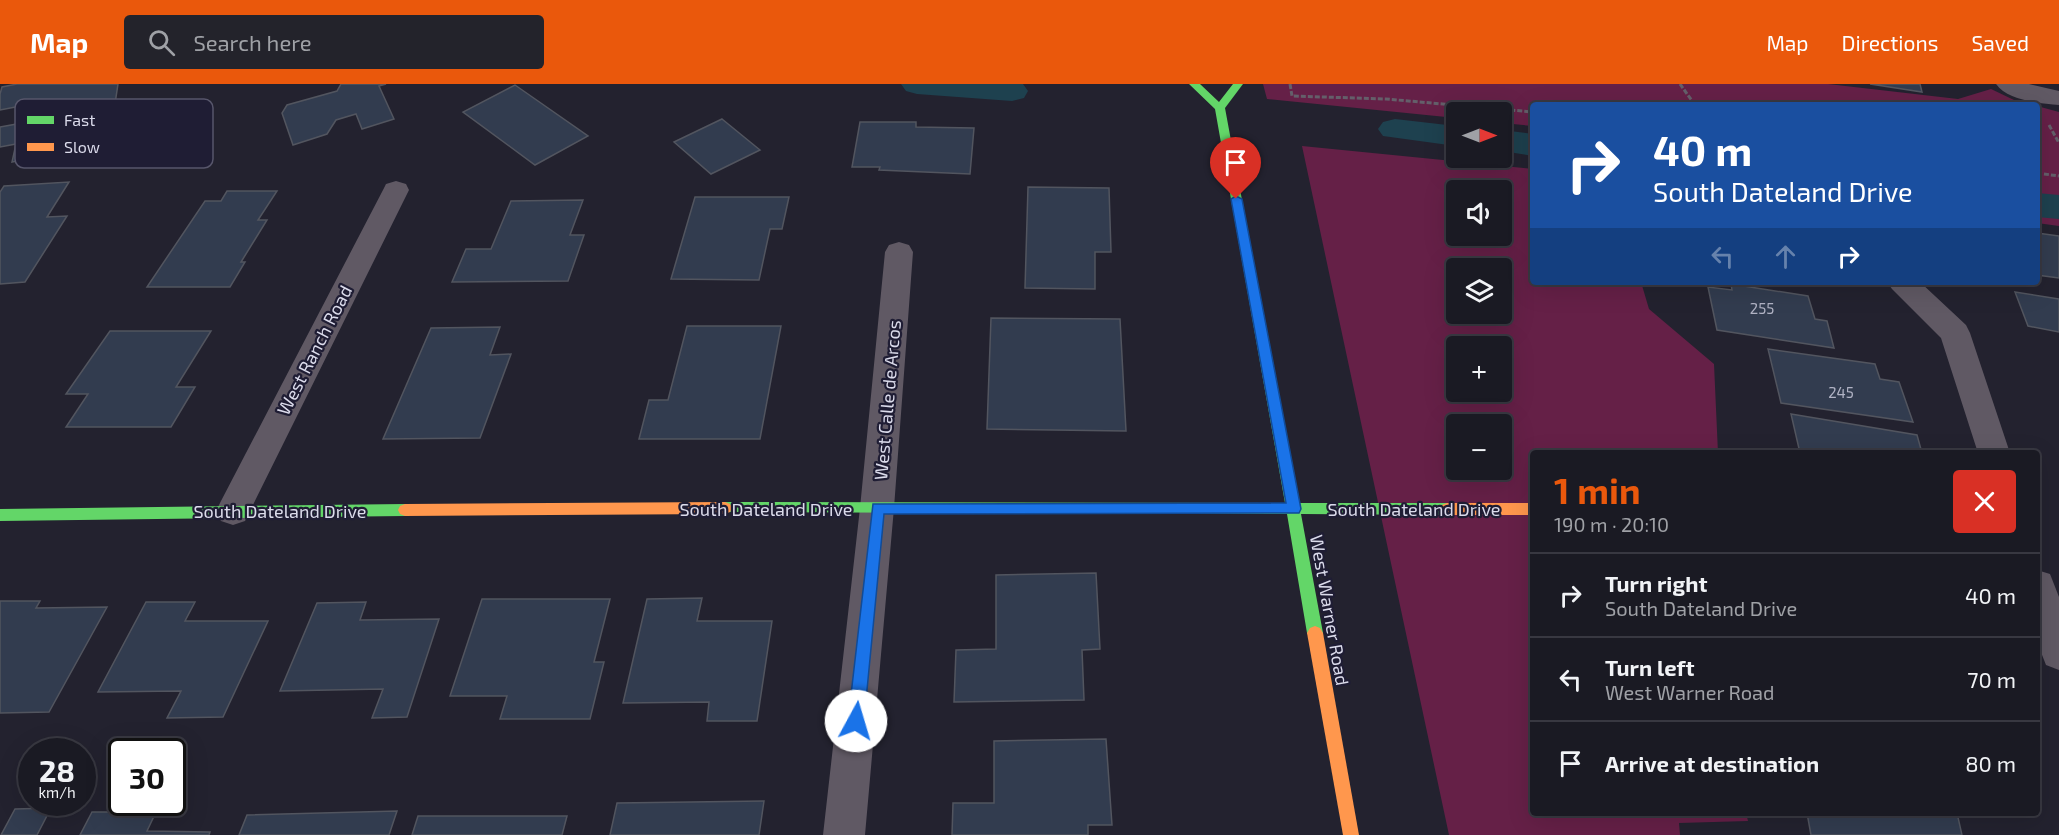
<!DOCTYPE html>
<html lang="en">
<head>
<meta charset="utf-8">
<style>
	:root { --surface:#1a1a23; --page:#23232b; --text:#f1f3f6; --muted:#9fa1a6; --line:#383841; --accent:#ea580c }
	body { margin:0; font-family:"Exo 2",sans-serif; background:var(--page); color:var(--text); height:100vh; display:flex; flex-direction:column; font-size:22px; white-space:nowrap }
	* { box-sizing:border-box; margin:0 }
	p { font-size:20px; color:var(--muted) }
	.icon { flex:none; width:33px; height:33px; fill:none; stroke:currentColor; stroke-width:2; stroke-linecap:round; stroke-linejoin:round }
	.map { position:relative; flex:1; overflow:hidden }
	.drawer { position:absolute; left:1530px; top:366px; width:510px; height:366px; display:flex; flex-direction:column; background:var(--surface); border-radius:6px; box-shadow:0 6px 24px #0002,0 0 0 2px var(--line) }
	.drawer>* { flex:none }
	.banner { position:absolute; left:1530px; top:18px; width:510px; height:183px; border-radius:6px; box-shadow:0 6px 24px #0002,0 0 0 2px var(--line); background:#1a4fa0; color:#fff; overflow:hidden }
	.needle { width:39px; rotate:90deg }
	.buttons { position:absolute; left:1446px; top:18px; display:grid; gap:12px }
	.buttons a { display:grid; place-items:center; width:66px; height:66px; border-radius:6px; background:var(--surface); box-shadow:0 6px 24px #0002,0 0 0 2px var(--line); font-size:30px }
	.speed { position:absolute; left:18px; top:654px; display:flex; gap:12px; font-size:30px; font-weight:700; text-align:center }
	.speed>* { display:grid; place-content:center; width:78px; height:78px; border-radius:50%; background:var(--surface); box-shadow:0 6px 24px #0002,0 0 0 2px var(--line); line-height:1 }
	.speed small { font-size:15px; font-weight:400 }
	.speed .limit { border:3px solid #111; border-radius:9px; background:#fff; color:#111 }
	.pin { position:absolute; display:grid; place-items:center; width:51px; height:51px; color:#fff; margin:-62px -26px; border-radius:50% 50% 50% 0; rotate:-45deg; box-shadow:0 0 6px #0007 }
	.pin .icon { rotate:45deg }
	.me { position:absolute; width:66px; margin:-33px; rotate:6deg; stroke-linejoin:round; filter:drop-shadow(0 0 4px #0008) }
	.turn { display:flex; align-items:center; gap:21px; height:126px; padding:0 24px; font-size:27px }
	.turn .icon { width:78px; height:78px; stroke-width:2.5 }
	.turn b { display:block; font-size:42px; line-height:51px }
	.lanes { display:flex; align-items:center; height:57px; padding:0 24px; background:#0003; justify-content:center; gap:30px; direction:ltr }
	.lanes .off { opacity:.35 }
	.round { display:grid; place-items:center; flex:none; width:63px; height:63px; border-radius:6px; background:var(--page) }
	.head { display:flex; align-items:center; justify-content:space-between; height:102px; padding:0 24px }
	h1 { font-size:36px; font-weight:700; line-height:45px; color:var(--accent) }
	ul { padding:0; list-style:none }
	li { display:flex; align-items:center; gap:18px; height:84px; padding:0 24px; border-top:2px solid var(--line) }
	li div { flex:1 }
	li b { display:block; font-size:22px }
	li em { font-style:normal }
	header { display:flex; align-items:center; gap:36px; box-sizing:border-box; height:84px; padding:0 30px; background:var(--accent); color:#fff }
	header strong { font-size:28px }
	nav { display:flex; gap:33px; margin-inline-start:auto; font-size:21px }
	.search { width:420px; height:54px; background:var(--page); display:flex; align-items:center; gap:15px; box-sizing:border-box; padding:0 21px; border-radius:6px; color:var(--muted); font-size:22px }
	.map>svg:first-child { display:block }
	.green { fill:#652047; fill-rule:evenodd }
	.lines { fill:none; stroke-linecap:round; stroke-linejoin:round }
	.canal { fill:#1e414f; fill-rule:evenodd }
	.building { fill:#323c4f; stroke:#52555f; stroke-width:1.5 }
	.path { stroke:#645f6a; stroke-width:3; stroke-dasharray:5 2; stroke-linecap:butt }
	.street { fill:#605964; fill-rule:evenodd }
	.fast { fill:#63d668; fill-rule:evenodd }
	.slow { fill:#ff974d; fill-rule:evenodd }
	.route { fill:#1a73e8; stroke:#114b97; stroke-width:1.5 }
	.labels { text-anchor:middle; dominant-baseline:central; stroke-width:4.5; stroke-linejoin:round; paint-order:stroke }
	.number-label { font-size:15px; fill:#b1b3c4 }
	.street-label { font-size:18px; fill:#dbdbeb; stroke:#1f1d34 }
	.key { fill:#1f1d34; stroke:#57566b; stroke-width:1.5 }
	.key-label { font-size:16px; fill:#dbdbeb }
</style>
</head>
<body>
<header>
<strong>Map</strong>
<div class="search"><svg class="icon" aria-label="search" viewBox="0 0 24 24"><circle cx="10" cy="10" r="6"/><path d="M15 15l6 6"/></svg>Search here</div>
<nav><a>Map</a><a>Directions</a><a>Saved</a></nav>
</header>
<div class="map">
<svg width="2059" height="751" viewBox="0 0 2059 751">
	<rect width="100%" height="100%" fill="#23222f"/>
	<g class="green">
		<path d="M1263 0H1828L1958 15 1991 5 2014 16 2034 21H1533V42L1502 39V28H1456V34L1267 15Z"/>
		<path d="M2037 22 2059 28V142L2037 139Z"/>
		<path d="M1302 62 1533 85V198H1641L1649 225 1714 280 1718 369H1533V729H1746L1748 737 1679 739 1680 751H1449ZM1456 106H1502V152H1456ZM1456 184H1502V230H1456ZM1456 262H1502V308H1456ZM1456 340H1502V386H1456Z"/>
	</g>
	<g class="lines">
		<g class="canal">
			<path d="M901 0H1023L1028 7 1024 14 1012 17 917 10 906 7Z"/>
			<path d="M1395 35 1456 42V62L1383 52 1378 45 1383 38Z"/>
			<path d="M1502 46 1533 50V72L1502 67Z"/>
			<path d="M2037 109 2059 111V135L2037 133Z"/>
		</g>
	</g>
	<g class="building">
		<path d="M17 0H118L113 33 63 43 58 69 12 78 16 60 0 63V43L22 39 26 21 0 26V10L2 3Z"/>
		<path d="M341 0H386L379 2 394 35 362 45 356 30 336 36 327 50 293 61 282 29 287 21 337 7Z"/>
		<path d="M1870 0H1920L1922 8Z"/>
		<path d="M515 1 588 52 535 81 463 28Z"/>
		<path d="M722 35 760 66 711 90 674 58Z"/>
		<path d="M860 38H916V43L974 44 970 90 879 86 880 83H852Z"/>
		<path d="M69 98 47 133 67 132 25 198 0 200V108L4 102Z"/>
		<path d="M1028 103 1109 104 1111 168H1095V205L1025 204Z"/>
		<path d="M227 107H277L258 136H267L241 178H245L230 203H147L205 117H221Z"/>
		<path d="M695 113H789L782 145H770L759 196 671 195Z"/>
		<path d="M583 116 570 151H584L568 197 452 198 466 165H491L511 117Z"/>
		<path d="M2037 149 2059 152V194L2037 191Z"/>
		<path d="M1731 200 1808 212 1815 235 1827 237 1834 264 1717 246 1708 203 1732 206Z"/>
		<path d="M2015 208 2059 215V248L2028 242Z"/>
		<path d="M991 234 1120 235 1126 347 987 345Z"/>
		<path d="M687 242H781L760 355H639L649 316H668Z"/>
		<path d="M500 243 490 271 511 270 480 354 383 355 431 244Z"/>
		<path d="M110 247H211L176 303H195L171 343H66L88 310H66Z"/>
		<path d="M1768 265 1875 280 1880 295 1899 298 1913 338 1781 319Z"/>
		<path d="M1791 330 1917 351 1922 369H1800Z"/>
		<path d="M1096 489 1100 565 1082 566 1084 616 954 618 956 566 996 565V491Z"/>
		<path d="M702 514 697 537H772L757 637H707L709 618 623 619 647 515Z"/>
		<path d="M482 515H610L594 578H604L590 635H500L507 612H450Z"/>
		<path d="M0 517H40L36 524 107 523 49 628 0 629Z"/>
		<path d="M146 518H195L185 537H268L223 633 167 634 181 607 98 608Z"/>
		<path d="M366 518 360 536 439 535 407 633 372 634 383 605 280 607 317 519Z"/>
		<path d="M1106 655 1112 741H1088V751H952L953 719H994V657Z"/>
		<path d="M764 717 759 751H610L617 719Z"/>
		<path d="M51 724 37 751H1L15 725Z"/>
		<path d="M397 727 389 751H239L247 731Z"/>
		<path d="M92 728H156L147 747 210 748 209 751H80Z"/>
		<path d="M1807 729H1957L1962 751H1811Z"/>
		<path d="M418 732H567L562 751H412Z"/>
	</g>
	<g class="lines">
		<g class="path">
			<path d="M1290 0 1292 12 1386 15 1533 28"/>
			<path d="M1680 0 1695 21"/>
			<path d="M2049 41 2059 59"/>
			<path d="M2037 89 2059 92"/>
		</g>
		<g class="street">
			<path d="M1996 0H2029L2059 7V21C2040 19 2008 17 1996 0Z"/>
			<path d="M396 97 406 100 409 106 245 437 233 441 221 437 216 427 221 417 383 106 386 100Z"/>
			<path d="M899 158 909 161 913 168 894 424 865 751H823L860 424 885 168 889 161Z"/>
			<path d="M1887 198H1920L1966 241 1970 249 2010 369H1978L1941 254 1892 205Z"/>
			<path d="M2037 486 2050 490 2059 513V586L2046 581 2037 558Z"/>
		</g>
		<g class="fast">
			<path d="M1189 0H1200L1219 18 1233 0H1243L1225 24 1298 419H1447L1452 421 1454 425 1452 429 1447 431 1301 430 1323 549 1320 554 1315 556 1310 554 1307 549 1287 430 720 428 718 424 720 420 725 418 1285 419 1215 25Z"/>
			<path d="M405 420 410 422 412 426 410 430 405 432 0 437V425Z"/>
		</g>
		<g class="slow">
			<path d="M725 418 730 420 732 424 730 428 725 430 405 432 400 430 398 426 400 422 405 420Z"/>
			<path d="M1447 419H1533V431H1447L1442 429 1440 425 1442 421Z"/>
			<path d="M1315 542 1320 544 1323 549 1359 751H1343L1307 549 1310 544Z"/>
		</g>
	</g>
	<path class="route" d="M1236 112 1242 115 1301 425 1299 429 884 430 864 637 861 642 856 644 850 642 848 637 873 420 1286 419 1231 115Z"/>
	<g class="labels">
		<g class="number-label">
			<text x="1762" y="224">255</text>
			<text x="1841" y="308">245</text>
		</g>
		<g class="street-label">
			<text transform="translate(314 266) rotate(-63)">West Ranch Road</text>
			<text transform="translate(887 316) rotate(-85)">West Calle de Arcos</text>
			<text x="766" y="425">South Dateland Drive</text>
			<text x="1414" y="425">South Dateland Drive</text>
			<text x="280" y="427">South Dateland Drive</text>
			<text transform="translate(1330 526) rotate(80)">West Warner Road</text>
		</g>
	</g>
	<rect x="15" y="15" width="198" height="69" rx="9" class="key"/>
	<rect x="27" y="32" width="27" height="8" fill="#63d668"/>
	<rect x="27" y="59" width="27" height="8" fill="#ff974d"/>
	<g class="key-label">
		<text x="64" y="42">Fast</text>
		<text x="64" y="69">Slow</text>
	</g>
</svg>
<div class="buttons">
<a><svg class="needle" viewBox="-14 -14 28 28"><path d="M0-13l5 13h-10z" fill="#e53935"/><path d="M0 13l5-13h-10z" fill="#9fa1a6"/></svg></a>
<a><svg class="icon" aria-label="sound" viewBox="0 0 24 24"><path d="M4 9h4l5-4v14l-5-4H4zM17 9q2 3 0 6"/></svg></a>
<a><svg class="icon" aria-label="layers" viewBox="0 0 24 24"><path d="M12 4l9 5-9 5-9-5zM3 14l9 5 9-5"/></svg></a>
<a>+</a>
<a>−</a>
</div>
<div class="speed"><div>28<small>km/h</small></div><div class="limit">30</div></div>
<div class="pin" style="left:1236px;top:115px;background:#d93025"><svg class="icon" aria-label="arrive" viewBox="0 0 24 24"><path d="M6 21V4h12l-3 4 3 4H6"/></svg></div>
<svg class="me" style="left:856px;top:637px" viewBox="-20 -20 40 40"><circle r="19" fill="#fff"/><path d="M0-13L10 11 0 6-10 11z" fill="#1a73e8"/></svg>
<div class="banner">
<div class="turn"><svg class="icon" aria-label="right" viewBox="0 0 24 24"><path d="M7 20v-9h11M14 6l5 5-5 5"/></svg><div><b>40 m</b>South Dateland Drive</div></div>
<div class="lanes"><svg class="icon off" aria-label="left" viewBox="0 0 24 24"><path d="M17 20v-9H6M10 6l-5 5 5 5"/></svg><svg class="icon off" aria-label="ahead" viewBox="0 0 24 24"><path d="M12 20V5M6 11l6-6 6 6"/></svg><svg class="icon" aria-label="right" viewBox="0 0 24 24"><path d="M7 20v-9h11M14 6l5 5-5 5"/></svg></div>
</div>
<section class="drawer">
<div class="head"><div><h1>1 min</h1><p>190 m · 20:10</p></div><a class="round" style="background:#d93025;color:#fff"><svg class="icon" aria-label="close" viewBox="0 0 24 24"><path d="M6 6l12 12M18 6L6 18"/></svg></a></div>
<ul>
<li><svg class="icon" aria-label="right" viewBox="0 0 24 24"><path d="M7 20v-9h11M14 6l5 5-5 5"/></svg><div><b>Turn right</b><p>South Dateland Drive</p></div><em>40 m</em></li>
<li><svg class="icon" aria-label="left" viewBox="0 0 24 24"><path d="M17 20v-9H6M10 6l-5 5 5 5"/></svg><div><b>Turn left</b><p>West Warner Road</p></div><em>70 m</em></li>
<li><svg class="icon" aria-label="arrive" viewBox="0 0 24 24"><path d="M6 21V4h12l-3 4 3 4H6"/></svg><div><b>Arrive at destination</b></div><em>80 m</em></li>
</ul>
</section>
</div>
</body>
</html>
